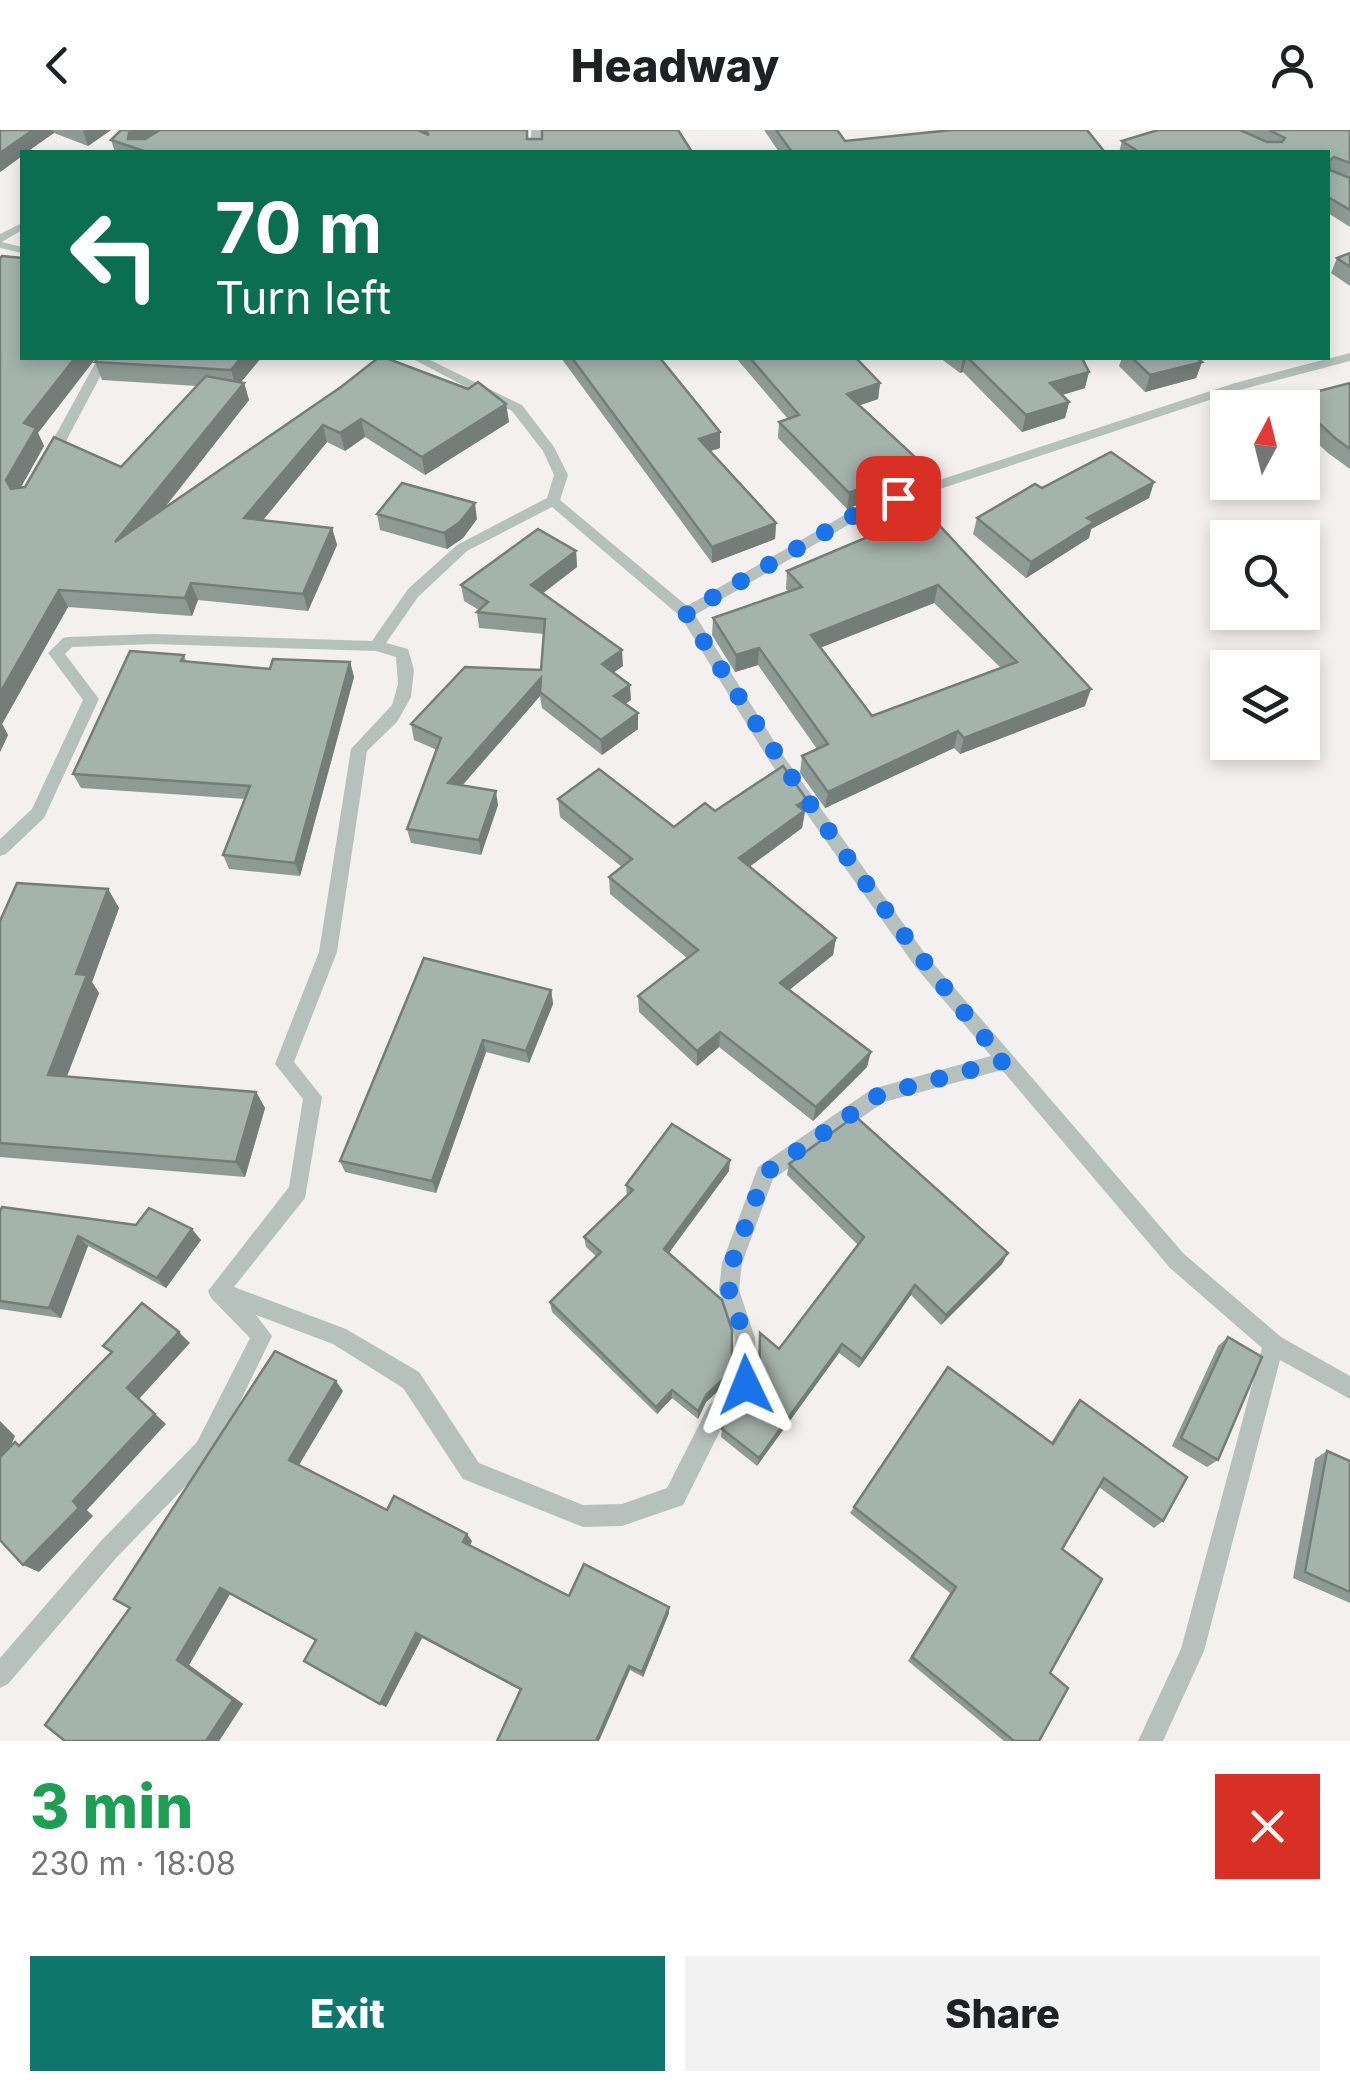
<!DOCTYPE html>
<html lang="en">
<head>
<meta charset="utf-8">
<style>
	:root { --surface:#fff; --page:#f2f2f2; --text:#202124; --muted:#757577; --accent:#0f766e }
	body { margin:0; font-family:Inter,sans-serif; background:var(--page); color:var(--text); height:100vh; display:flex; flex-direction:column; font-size:38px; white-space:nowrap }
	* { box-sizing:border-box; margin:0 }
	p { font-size:32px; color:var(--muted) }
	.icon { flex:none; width:55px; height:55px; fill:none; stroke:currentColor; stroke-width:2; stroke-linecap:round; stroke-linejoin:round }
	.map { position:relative; height:1611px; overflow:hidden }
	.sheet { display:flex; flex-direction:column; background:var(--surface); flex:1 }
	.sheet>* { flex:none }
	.banner { position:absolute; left:20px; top:20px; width:1310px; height:210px; border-radius:0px; box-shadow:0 5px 15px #0003; background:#0b6e4f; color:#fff; overflow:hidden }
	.needle { width:65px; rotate:7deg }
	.controls { position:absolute; left:1210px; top:260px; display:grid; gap:20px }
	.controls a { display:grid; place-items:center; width:110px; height:110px; border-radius:0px; background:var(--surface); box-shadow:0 5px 15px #0003; font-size:50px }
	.pin { position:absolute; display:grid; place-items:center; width:85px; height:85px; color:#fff; margin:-42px; border-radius:20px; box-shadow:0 5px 15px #0006 }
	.me { position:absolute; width:110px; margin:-55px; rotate:358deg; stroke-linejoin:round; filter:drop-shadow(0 0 8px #0008) }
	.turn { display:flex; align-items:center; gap:35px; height:210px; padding:0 30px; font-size:45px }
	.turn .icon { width:130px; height:130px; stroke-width:2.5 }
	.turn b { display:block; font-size:70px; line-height:85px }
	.round { display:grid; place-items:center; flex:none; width:105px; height:105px; border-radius:0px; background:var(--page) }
	.summary { display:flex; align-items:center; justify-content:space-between; height:170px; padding:0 30px }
	h1 { font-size:60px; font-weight:800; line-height:75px; color:#1e9e55 }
	.action { display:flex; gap:20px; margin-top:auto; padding:20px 30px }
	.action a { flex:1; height:115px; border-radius:0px; background:var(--accent); color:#fff; font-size:40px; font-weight:800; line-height:115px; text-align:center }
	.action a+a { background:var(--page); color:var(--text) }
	header { display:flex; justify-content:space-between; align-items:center; height:130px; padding:0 30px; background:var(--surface); font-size:45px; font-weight:800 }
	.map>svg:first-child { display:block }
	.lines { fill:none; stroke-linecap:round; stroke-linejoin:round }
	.minor { fill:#b6c0bc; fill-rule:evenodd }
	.wall { fill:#8e9a95; fill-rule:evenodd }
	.shaded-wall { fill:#747d79 }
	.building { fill:#a5b3ad; stroke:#747d79; stroke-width:2.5; fill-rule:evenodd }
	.route { stroke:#1a73e8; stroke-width:18; stroke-dasharray:0 32.4 }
</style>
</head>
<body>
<header><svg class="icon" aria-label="back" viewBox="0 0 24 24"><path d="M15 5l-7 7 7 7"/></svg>Headway<svg class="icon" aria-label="person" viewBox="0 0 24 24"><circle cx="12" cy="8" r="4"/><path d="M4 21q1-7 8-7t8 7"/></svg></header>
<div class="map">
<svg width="1350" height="1611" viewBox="0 0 1350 1611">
	<rect width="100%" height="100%" fill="#f4f0ef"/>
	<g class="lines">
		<g class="minor">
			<rect x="531" y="0" width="10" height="22"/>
			<path d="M22 93V100L2 112 22 117V123L0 118V104Z"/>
			<path d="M1350 223V231L1243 259 870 382 695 485 782 624 926 825 1184 1124 1281 1207 1350 1246V1269L1280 1230 1204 1521 1163 1611H1138L1181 1519 1262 1218 1170 1138 1002 940 884 972 773 1049 742 1133 739 1160 755 1208 757 1255 754 1263 725 1291 683 1375 622 1396 583 1397 463 1349 403 1258 333 1214 256 1185 272 1206 213 1328 117 1427 8 1554 0 1558V1528L101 1411 197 1312 250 1208 211 1168 208 1161 289 1057 303 969 275 934 319 822 351 619 392 575 398 554 396 527 376 521 153 514 72 517 65 524 99 569 44 688 6 724 0 726V709L32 679 83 570 51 527 48 523 63 508 68 507 153 504 372 511 408 459 457 415 547 368 554 345 543 321 512 281 411 228H426L522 275 554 317 568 345 560 370 687 476 860 376 1235 253ZM552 377 681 487 770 632 914 835 991 926 872 959 758 1037 722 1133 719 1160 735 1208V1251L709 1275 667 1358 622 1374 583 1375 479 1333 419 1242 346 1199 234 1157 305 1068 322 967 294 932 337 822 367 621 397 592 411 567 414 540 408 519 386 513 418 467 467 421Z"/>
			<path d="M98 228H110L57 328 50 332 45 331 43 328Z"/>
		</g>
	</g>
	<g class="wall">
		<path d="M0 0H111L88 16 54 3 22 22V26L0 42Z"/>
		<path d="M121 0H528V9L692 22H115L111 10Z"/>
		<path d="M764 0H837L845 11 1104 21V22H779Z"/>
		<path d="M1158 0H1350V97L1328 83V22H1119L1122 11Z"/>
		<path d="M1350 123V156L1331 143 1337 128Z"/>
		<path d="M0 128 38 303 44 316 20 358 121 337 197 256 102 250 95 232 98 228H261L241 252 244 253 249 270 163 380 341 257 506 274 509 292 425 345 365 307 345 321 327 312 263 390 332 398 337 415 308 481 198 470 192 486 68 477 2 594 8 605 0 622Z"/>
		<path d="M561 228H663H660L720 318 710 321 776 393 775 409 712 433Z"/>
		<path d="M736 228H856L880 253 878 269 860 275 913 344 886 354 884 364 847 379 778 308 779 292 788 289Z"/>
		<path d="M940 228H1082L1085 258 1062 265 1069 272 1065 288 1022 302 963 242 960 243Z"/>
		<path d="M1122 228H1197L1202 232 1196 248 1145 262 1119 236Z"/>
		<path d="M1350 253V339L1328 323 1302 299V278H1288L1292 268Z"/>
		<path d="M1154 352 1149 368 1091 399 1089 408 1026 448 973 404 977 388 1042 358Z"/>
		<path d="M862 375 1085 576 960 624 954 618 825 678 800 643 802 626 817 619 758 535 735 542 712 505 713 488 789 462 786 459 787 441 873 405 860 392ZM934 473 1001 538 872 586 820 518Z"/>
		<path d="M377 384 477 389 463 408 447 419 380 400Z"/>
		<path d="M576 421 577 437 542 463 623 536 613 542 631 570 625 574 638 599 602 625 542 578 540 566 462 656 498 675 481 725 411 713 407 699 437 620 414 610 411 594 541 540 544 504 479 498 477 482 479 480 464 471 461 455Z"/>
		<path d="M184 525 186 531 270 539 350 532 354 547 300 746 229 739 223 725 245 669 81 658 73 644Z"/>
		<path d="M558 669 674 697 715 681 807 670 802 698 749 737 836 808 833 825 789 860 867 937 813 991 719 917 697 936 639 882 638 866 687 828 610 764 609 747 622 737 560 687Z"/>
		<path d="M108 759 119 778 92 852 99 863 66 947 256 962 265 978 245 1047 0 1027V791Z"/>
		<path d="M424 828 551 860 553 874 529 933 486 922 436 1063 345 1042 340 1031Z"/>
		<path d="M789 1034 1002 1134 941 1195 911 1165 859 1238 839 1223 757 1336 721 1307 722 1299 758 1257 760 1203 779 1219 858 1115 787 1045Z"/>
		<path d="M729 1041 669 1123 732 1241 731 1249 706 1272 698 1289 672 1268 657 1284 552 1182 550 1172 596 1126 586 1117 584 1107 627 1066 626 1055Z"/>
		<path d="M0 1081 136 1095 201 1110 166 1158 88 1116 61 1188 0 1179Z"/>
		<path d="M1228 1207 1218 1330 1207 1337 1172 1316 1218 1216Z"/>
		<path d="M343 1261 299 1335 387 1380 472 1411 470 1415 569 1466 669 1477V1483L643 1547 630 1540 520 1560 422 1508 386 1577 315 1510 230 1464 189 1535 243 1574 219 1611H65L130 1478Z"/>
		<path d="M1080 1270 1163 1391 1154 1398 1099 1357 1062 1419 1050 1543 1039 1611H1004L908 1531 950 1463 850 1383 854 1377 1051 1313 1072 1279Z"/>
		<path d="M1327 1321 1350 1331V1473L1293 1448 1315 1329Z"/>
	</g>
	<g class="shaded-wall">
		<path d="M33 0H53L54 3 27 22H22V26L0 42V23Z"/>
		<path d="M85 0H111L88 16 83 1Z"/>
		<path d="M134 0H164L134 19 128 9 129 3Z"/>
		<path d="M75 228H96L38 303 44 316 15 368 6 350 24 293Z"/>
		<path d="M241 228H261L236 258 231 240Z"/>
		<path d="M963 228H966L963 242 960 243Z"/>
		<path d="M1202 232 1196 248 1145 262 1150 245Z"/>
		<path d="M1089 242 1085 258 1046 270 1050 253Z"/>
		<path d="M244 253 249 270 123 430 115 412Z"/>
		<path d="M880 253 878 269 846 280 847 264Z"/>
		<path d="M1069 272 1065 288 1022 302 1026 285Z"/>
		<path d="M506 274 509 292 425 345 422 327Z"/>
		<path d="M361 289 365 307 345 321 340 303Z"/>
		<path d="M323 295 327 312 250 406 244 388Z"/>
		<path d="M720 302V318L698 325 699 309Z"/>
		<path d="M915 327 913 344 886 354 884 364 847 379 849 363 879 341Z"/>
		<path d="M1154 352 1149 368 1091 399 1089 408 1026 448 1031 432 1087 388Z"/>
		<path d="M475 373 477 389 463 408 447 419 444 403Z"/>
		<path d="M776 393 775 409 712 433V417Z"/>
		<path d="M332 398 337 415 308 481 303 464Z"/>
		<path d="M576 421 577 437 533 471 531 455Z"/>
		<path d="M191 453 198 470 192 486 185 468Z"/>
		<path d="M938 455 934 473 809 522 811 505Z"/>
		<path d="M59 460 68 477 2 594 8 605 0 622V563Z"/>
		<path d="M759 518 758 535 735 542 736 525Z"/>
		<path d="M622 520 623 536 603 550 602 534Z"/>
		<path d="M350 532 354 547 300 746 295 733Z"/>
		<path d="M541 548 540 566 451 668 448 653Z"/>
		<path d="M630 555 631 570 615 581 614 566Z"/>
		<path d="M1091 559 1085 576 960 624 964 608Z"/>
		<path d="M638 583V599L602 625 601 610Z"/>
		<path d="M958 601 954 618 825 678 828 662Z"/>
		<path d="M496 661 498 675 481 725 479 710Z"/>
		<path d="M807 670 802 698 738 745 739 728 797 675Z"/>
		<path d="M108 759 119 778 92 852 99 863 61 962 48 945 76 844Z"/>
		<path d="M836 808 833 825 778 869 780 853Z"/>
		<path d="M551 860 553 874 529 933 526 921Z"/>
		<path d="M720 902 719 917 697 936V921Z"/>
		<path d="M483 910 486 922 436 1063 432 1051Z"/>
		<path d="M871 922 867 937 813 991 816 977Z"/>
		<path d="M256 962 265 978 245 1047 236 1032Z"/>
		<path d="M730 1030 729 1041 664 1129V1119Z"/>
		<path d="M192 1099 201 1110 166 1158 157 1148Z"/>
		<path d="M78 1106 88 1116 61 1188 49 1178Z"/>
		<path d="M1008 1123 1002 1134 941 1195 946 1185Z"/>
		<path d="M915 1155 911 1165 859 1238 862 1229Z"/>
		<path d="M179 1202 190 1213 139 1269 166 1294 87 1380 93 1386 39 1442 23 1435 73 1371 127 1258Z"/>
		<path d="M842 1214 839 1223 757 1336 759 1328Z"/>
		<path d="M732 1241 731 1249 706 1272 698 1289V1281L707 1264Z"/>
		<path d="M336 1251 343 1261 297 1338 289 1330Z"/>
		<path d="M672 1260V1268L657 1284 656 1277Z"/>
		<path d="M0 1291 15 1306 0 1343Z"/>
		<path d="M467 1404 472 1411 468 1419 463 1412Z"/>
		<path d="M220 1458 230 1464 189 1535 243 1574 219 1611H206L177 1530Z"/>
		<path d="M669 1477V1483L643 1547 642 1542Z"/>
		<path d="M416 1503 422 1508 386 1577 380 1574Z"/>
		<path d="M629 1536 630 1540 599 1611H596Z"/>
	</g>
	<g class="building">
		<path d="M0 0H33L0 23Z"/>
		<path d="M121 0H134L129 3 128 9H145L160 0H418L429 5 425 0H527V9H542V0H678L692 22H147L111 10Z"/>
		<path d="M776 0H837L845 11 952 0H1087L1104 21 1076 22H792Z"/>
		<path d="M1158 0H1240L1267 12H1282L1285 8 1269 0H1350V33L1334 27 1329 31 1330 40 1350 48V80L1328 67V22H1139L1122 11Z"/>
		<path d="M1350 123V137L1337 128Z"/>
		<path d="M2 126 22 128V228H75L24 293 36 298 6 350 11 359 25 357 54 307 121 337 206 246 244 253 115 412 341 257 378 228H386L468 259 478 252 506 274 422 327 361 289 340 303 323 295 244 388 332 398 303 464 191 453 185 468 59 460 0 563V128Z"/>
		<path d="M98 228H241L231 240 95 232Z"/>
		<path d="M572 228H660L720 302 699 309 776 393 712 417Z"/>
		<path d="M750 228H856L880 253 847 264 915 327 879 341 886 348 849 363 779 292 799 285Z"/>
		<path d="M968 228H1082L1089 242 1050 253 1069 272 1026 285Z"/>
		<path d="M1132 228H1197L1202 232 1150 245Z"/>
		<path d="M1350 253V319L1335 308 1292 268Z"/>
		<path d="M1111 322 1154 352 1087 388 1094 392 1031 432 977 388 1035 354 1042 358Z"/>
		<path d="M402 353 475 373 460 392 444 403 377 384Z"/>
		<path d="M900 359 939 395 1091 559 964 608 958 601 828 662 802 626 828 614 759 518 736 525 713 488 802 457 787 441 882 401 878 398 884 396 862 375ZM938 455 1017 532 872 586 811 505Z"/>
		<path d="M538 399 576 421 531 455 622 520 602 534 630 555 614 566 638 583 601 610 540 562 541 548 448 653 496 661 479 710 407 699 441 608 411 594 465 537 541 540 545 489 477 482 488 472 461 455Z"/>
		<path d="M130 521 184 525 181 531 270 539 273 529 350 532 295 733 223 725 250 656 73 644Z"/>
		<path d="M783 636 807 670 797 675 804 681 739 728 836 808 780 853 871 922 816 977 720 902 697 921 638 866 698 820 609 747 632 729 558 669 599 639 674 697 705 673 715 681Z"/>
		<path d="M17 753 108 759 76 844 87 845 48 945 256 962 236 1032 0 1013V791Z"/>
		<path d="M424 828 551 860 526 921 483 910 432 1051 340 1031Z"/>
		<path d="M855 986 1008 1123 946 1185 915 1155 862 1229 842 1214 759 1328 722 1299 729 1285 759 1256 760 1203 779 1219 864 1107 789 1034Z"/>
		<path d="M672 994 730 1030 664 1119 722 1170 732 1200V1241L707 1264 698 1281 672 1260 656 1277 550 1172 601 1122 584 1107 633 1060 626 1055Z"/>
		<path d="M2 1077 136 1095 149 1078 192 1099 157 1148 78 1106 49 1178 0 1171V1081Z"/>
		<path d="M142 1173 179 1202 127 1258 155 1284 73 1371 79 1378 23 1435 0 1410V1327L15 1312 19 1316 112 1222 103 1216Z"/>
		<path d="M1228 1207 1262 1227 1218 1330 1181 1308Z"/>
		<path d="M275 1221 336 1251 289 1330 387 1380 394 1366 467 1404 463 1412 569 1466 584 1434 669 1477 642 1542 629 1536 596 1611H497L521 1559 416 1503 380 1574 304 1531 316 1510 220 1458 177 1530 233 1570 206 1611H65L45 1595 130 1478 114 1469Z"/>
		<path d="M948 1237 1053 1314 1080 1270 1187 1347 1163 1391 1104 1348 1062 1419 1102 1449 1050 1543 1068 1558 1039 1611H1014L912 1527 956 1457 854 1377Z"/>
		<path d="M1327 1321 1350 1331V1462L1305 1442Z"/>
	</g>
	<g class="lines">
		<path class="route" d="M746 1255 745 1208 729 1160 732 1133 765 1043 879 965 1004 931C886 790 783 640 686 483L865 379 898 368"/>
	</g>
</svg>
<div class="controls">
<a><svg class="needle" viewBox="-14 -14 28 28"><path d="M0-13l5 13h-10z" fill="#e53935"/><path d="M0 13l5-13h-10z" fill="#757577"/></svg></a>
<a><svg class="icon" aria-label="search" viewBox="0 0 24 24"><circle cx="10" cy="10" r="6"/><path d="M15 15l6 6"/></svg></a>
<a><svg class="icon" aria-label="layers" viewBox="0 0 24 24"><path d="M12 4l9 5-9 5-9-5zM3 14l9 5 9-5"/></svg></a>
</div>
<div class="pin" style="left:898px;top:368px;background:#d93025"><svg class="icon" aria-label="arrive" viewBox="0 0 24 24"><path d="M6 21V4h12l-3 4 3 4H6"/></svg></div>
<svg class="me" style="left:746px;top:1255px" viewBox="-20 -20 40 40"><path d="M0-17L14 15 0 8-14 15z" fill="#1a73e8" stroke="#fff" stroke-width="4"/></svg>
<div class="banner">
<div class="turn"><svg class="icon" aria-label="left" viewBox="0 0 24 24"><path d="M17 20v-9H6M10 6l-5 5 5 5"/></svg><div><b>70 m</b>Turn left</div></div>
</div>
</div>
<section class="sheet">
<div class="summary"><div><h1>3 min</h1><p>230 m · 18:08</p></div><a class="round" style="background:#d93025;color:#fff"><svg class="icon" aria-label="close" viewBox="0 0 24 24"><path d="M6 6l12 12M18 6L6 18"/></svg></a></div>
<div class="action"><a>Exit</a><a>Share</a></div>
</section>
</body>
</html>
